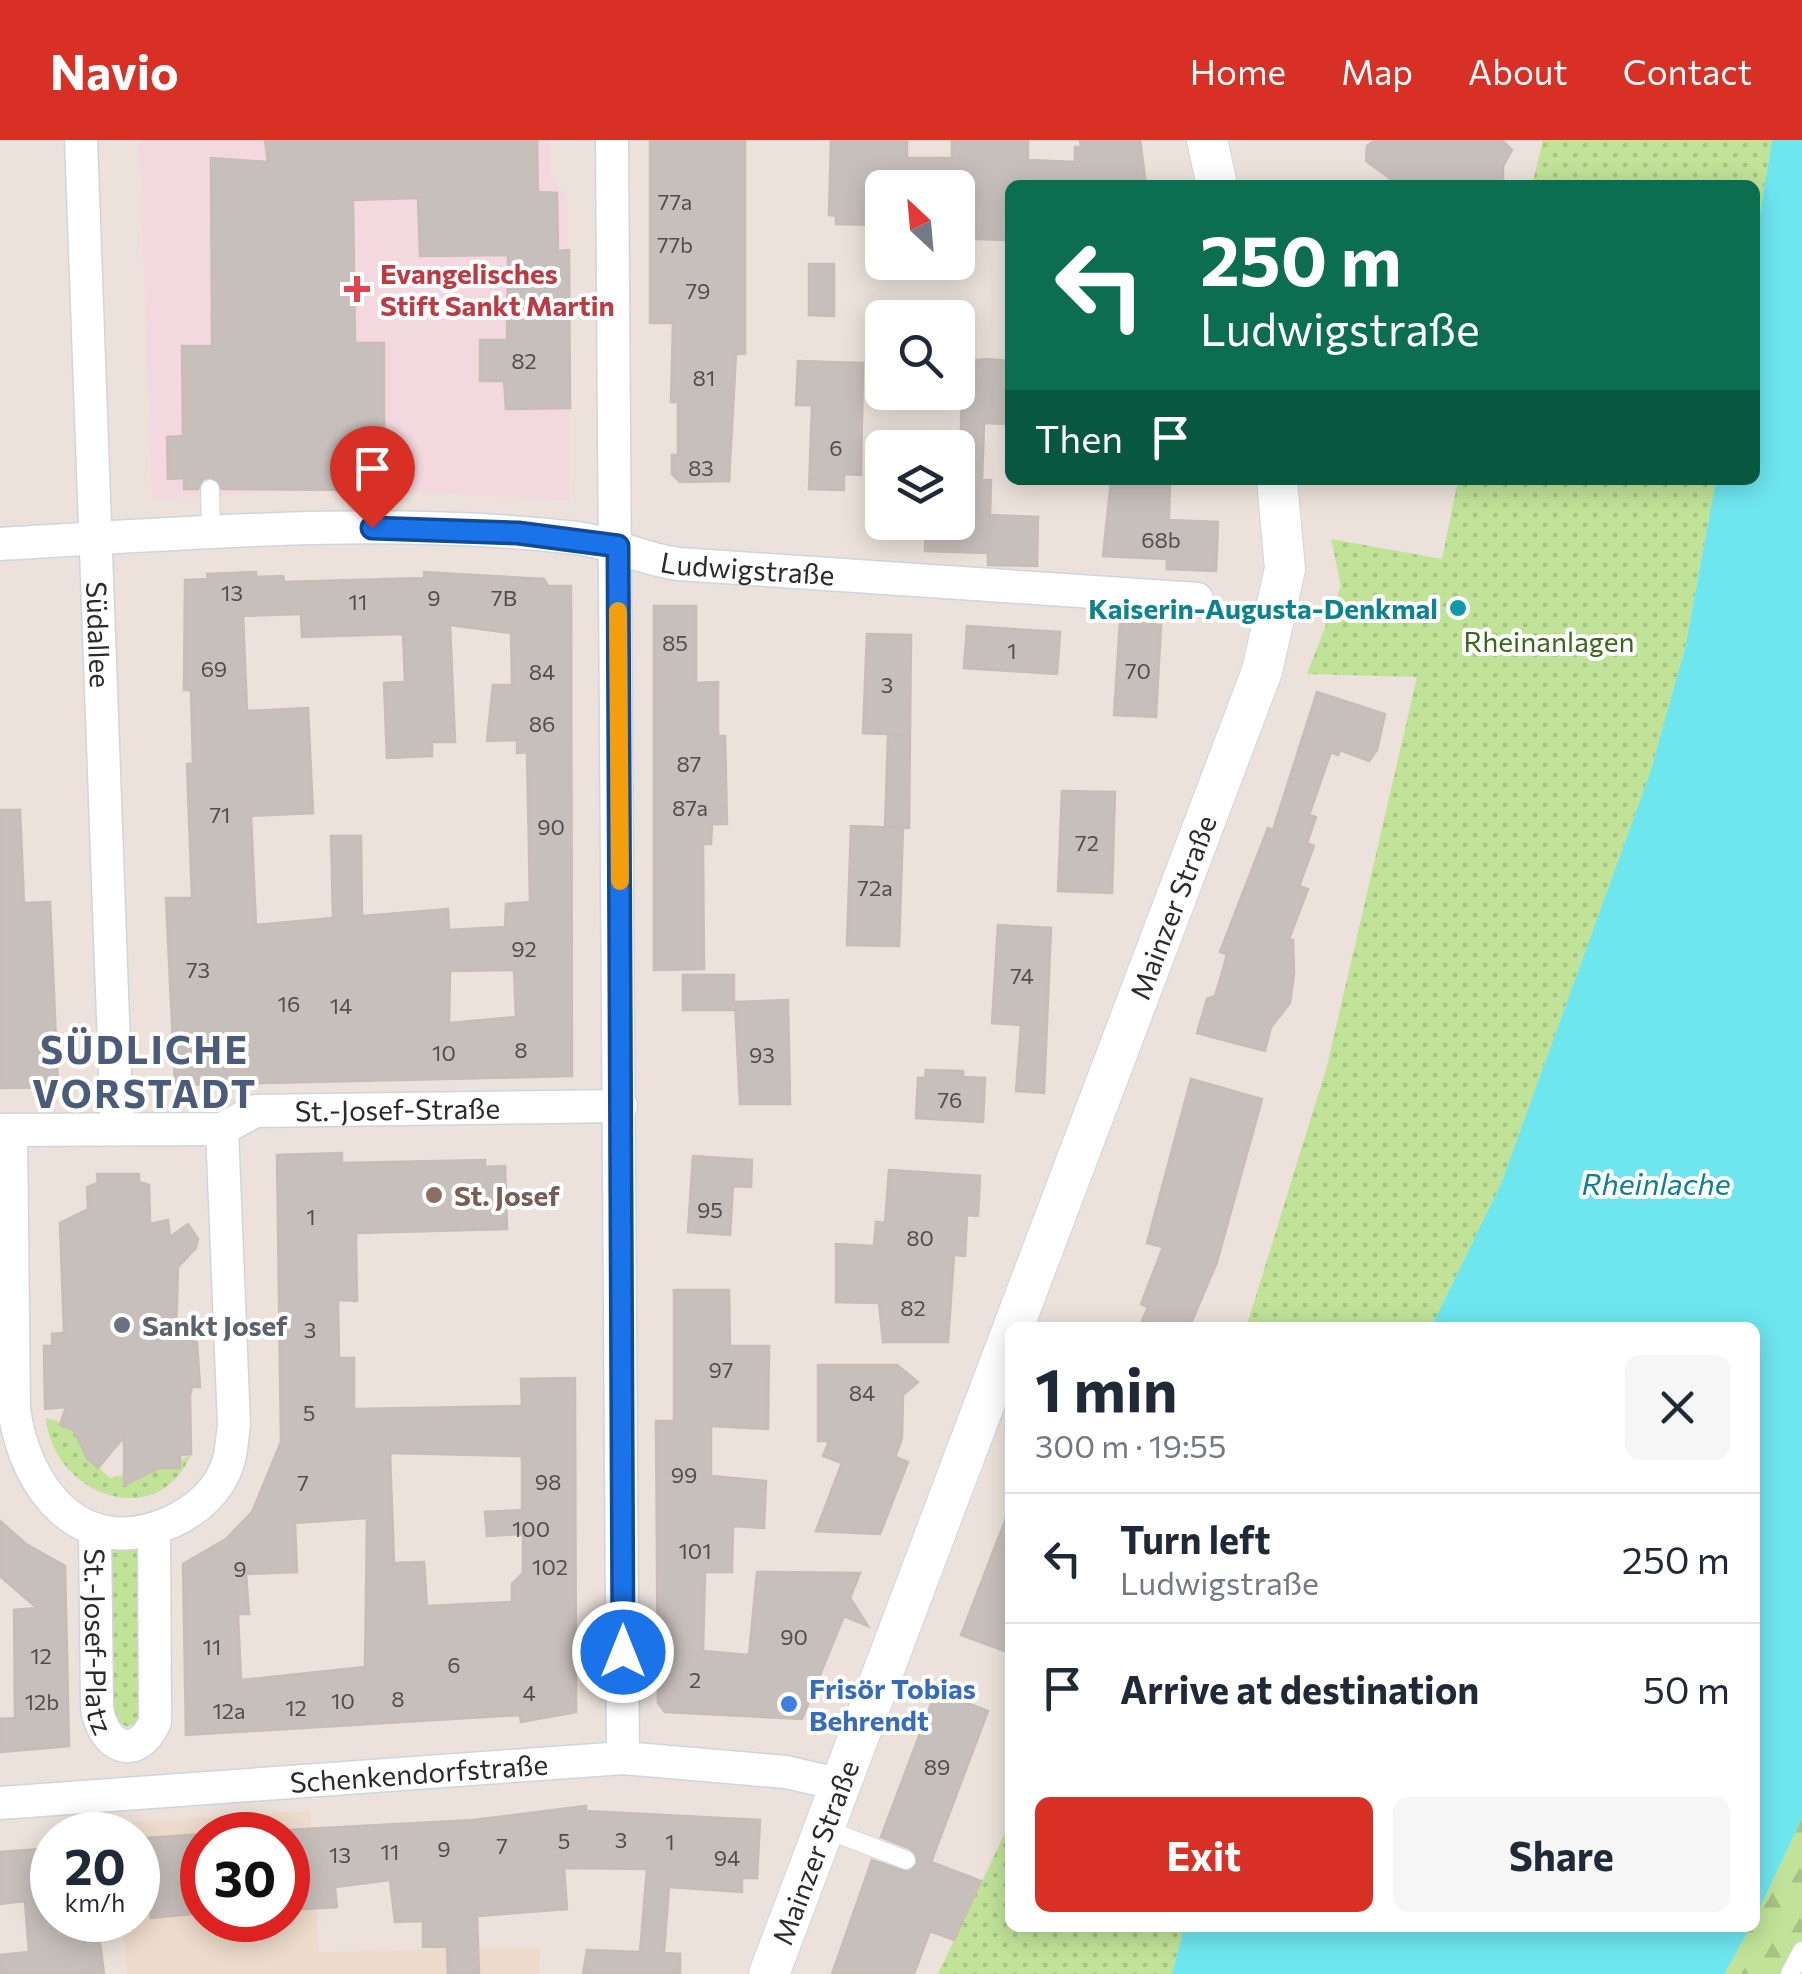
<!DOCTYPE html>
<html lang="en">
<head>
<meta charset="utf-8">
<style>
	:root { --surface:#fff; --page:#f6f6f7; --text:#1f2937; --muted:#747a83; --line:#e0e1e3; --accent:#d93025 }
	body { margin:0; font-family:Commissioner,sans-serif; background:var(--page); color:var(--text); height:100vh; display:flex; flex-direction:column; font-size:38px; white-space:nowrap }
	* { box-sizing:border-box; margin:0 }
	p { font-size:32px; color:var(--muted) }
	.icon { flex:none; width:55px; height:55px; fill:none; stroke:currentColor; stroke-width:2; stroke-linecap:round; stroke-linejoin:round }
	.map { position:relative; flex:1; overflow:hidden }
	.details { position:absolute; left:1005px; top:1182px; width:755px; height:610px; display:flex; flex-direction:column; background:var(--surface); border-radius:15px; box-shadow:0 5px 25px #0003 }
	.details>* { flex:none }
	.hud { position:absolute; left:1005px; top:40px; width:755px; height:305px; border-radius:15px; box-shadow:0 5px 25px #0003; background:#0b6e4f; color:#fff; overflow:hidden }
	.needle { width:65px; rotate:334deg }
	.fabs { position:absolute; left:865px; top:30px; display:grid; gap:20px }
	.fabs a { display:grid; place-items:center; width:110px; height:110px; border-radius:15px; background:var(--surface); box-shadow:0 5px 25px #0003; font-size:50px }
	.speed { position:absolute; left:30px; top:1672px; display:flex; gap:20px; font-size:50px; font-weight:700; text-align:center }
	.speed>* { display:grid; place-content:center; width:130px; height:130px; border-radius:50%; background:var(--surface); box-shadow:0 5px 25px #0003; line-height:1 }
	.speed small { font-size:25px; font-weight:400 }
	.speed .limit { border:15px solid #d22; background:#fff; color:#111 }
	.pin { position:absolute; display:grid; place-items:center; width:85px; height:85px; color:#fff; margin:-102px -42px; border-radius:50% 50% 50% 0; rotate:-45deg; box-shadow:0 0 10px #0007 }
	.pin .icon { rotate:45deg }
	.me { position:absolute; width:110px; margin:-55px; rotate:0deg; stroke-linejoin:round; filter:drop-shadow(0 0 8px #0008) }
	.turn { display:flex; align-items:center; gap:35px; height:210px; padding:0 30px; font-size:45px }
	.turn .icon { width:130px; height:130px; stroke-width:2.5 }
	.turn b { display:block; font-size:70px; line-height:85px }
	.then { display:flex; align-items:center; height:95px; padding:0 30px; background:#0003; gap:20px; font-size:38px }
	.round { display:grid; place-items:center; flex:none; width:105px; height:105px; border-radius:15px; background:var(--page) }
	.head { display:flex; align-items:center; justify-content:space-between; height:170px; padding:0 30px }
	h1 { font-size:60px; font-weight:700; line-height:75px }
	.action { display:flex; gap:20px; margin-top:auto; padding:20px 30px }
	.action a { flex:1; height:115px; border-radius:15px; background:var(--accent); color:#fff; font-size:40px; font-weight:700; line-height:115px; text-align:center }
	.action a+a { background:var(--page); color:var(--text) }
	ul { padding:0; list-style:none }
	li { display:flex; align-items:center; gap:30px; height:130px; padding:0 30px; border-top:2px solid var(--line) }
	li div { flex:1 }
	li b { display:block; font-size:38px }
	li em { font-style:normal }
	header { display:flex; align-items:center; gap:60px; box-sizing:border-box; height:140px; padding:0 50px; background:var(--accent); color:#fff }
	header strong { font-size:48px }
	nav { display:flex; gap:55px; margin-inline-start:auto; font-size:35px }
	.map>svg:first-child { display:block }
	.education { fill:#eedbcb; fill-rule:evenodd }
	.medical { fill:#f3d9df }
	.grass { fill:url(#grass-dots) }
	.forest { fill:url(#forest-firs) }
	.water { fill:#6ee6ee }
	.building { fill:#c7bfbb; stroke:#c7bdb5; stroke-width:2.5; fill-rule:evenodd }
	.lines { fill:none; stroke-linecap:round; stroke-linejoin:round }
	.service-casing { stroke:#ced5df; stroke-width:20 }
	.minor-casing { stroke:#ced5df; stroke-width:35 }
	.tertiary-casing { stroke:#ced5df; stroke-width:42 }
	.service { stroke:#fff; stroke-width:18 }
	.minor { stroke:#fff; stroke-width:32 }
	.tertiary { stroke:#fff; stroke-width:40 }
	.route-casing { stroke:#114b97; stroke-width:25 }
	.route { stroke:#1a73e8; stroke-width:18 }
	.slow { stroke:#f59e0b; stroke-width:18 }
	.health-dot { fill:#e0444e; stroke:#fff; stroke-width:4 }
	.culture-dot { fill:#0f9aa8; stroke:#fff; stroke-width:4 }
	.education-dot { fill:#8d6e63; stroke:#fff; stroke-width:4 }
	.worship-dot { fill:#6b7280; stroke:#fff; stroke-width:4 }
	.shop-dot { fill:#3f7fe0; stroke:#fff; stroke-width:4 }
	.labels { text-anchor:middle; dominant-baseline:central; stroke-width:8; stroke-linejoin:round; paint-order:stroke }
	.number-label { font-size:22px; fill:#514f4e }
	.health-label { font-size:28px; font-weight:bold; fill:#be3a42; stroke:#fff; text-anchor:start }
	.street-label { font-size:28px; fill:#2a2a2a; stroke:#fff }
	.culture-label { font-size:28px; font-weight:bold; fill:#0d838f; stroke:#fff; text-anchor:end }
	.park-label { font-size:28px; fill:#39671a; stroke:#fff }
	.education-label { font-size:28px; font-weight:bold; fill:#785e54; stroke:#fff; text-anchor:start }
	.worship-label { font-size:28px; font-weight:bold; fill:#5b616d; stroke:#fff; text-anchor:start }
	.shop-label { font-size:28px; font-weight:bold; fill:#366cbe; stroke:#fff; text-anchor:start }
	.water-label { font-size:30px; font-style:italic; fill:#0d8093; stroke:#fff }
	.district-label { font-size:38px; font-weight:bold; letter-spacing:2.5px; fill:#4a5c7a; stroke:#fff }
</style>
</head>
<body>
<header>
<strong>Navio</strong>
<nav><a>Home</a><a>Map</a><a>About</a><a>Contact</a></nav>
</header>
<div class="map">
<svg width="1802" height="1834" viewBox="0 0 1802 1834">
	<defs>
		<pattern id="grass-dots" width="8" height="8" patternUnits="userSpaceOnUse" patternTransform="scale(2.5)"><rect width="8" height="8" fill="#c0e398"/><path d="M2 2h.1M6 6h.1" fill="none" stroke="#a5c383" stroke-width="1.8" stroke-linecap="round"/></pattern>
		<pattern id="forest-firs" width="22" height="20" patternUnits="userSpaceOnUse" patternTransform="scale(2.5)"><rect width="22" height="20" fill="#c0e398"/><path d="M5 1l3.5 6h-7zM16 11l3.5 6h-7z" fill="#a5c383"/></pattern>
	</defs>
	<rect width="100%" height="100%" fill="#ece2db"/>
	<path class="education" d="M310 1671 319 1812 540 1808 539 1834H127L122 1780H138V1695H132V1682ZM202 1695H288V1780H202Z"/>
	<path class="medical" d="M139 0H549L550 33 568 61 569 360 353 349 152 359Z"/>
	<g class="grass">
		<path d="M1543 0H1772L1755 104V45H1532Z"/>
		<path d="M1458 340H1716L1685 508 1650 633 1500 1046 1431 1187 1246 1188 1327 926 1417 537 1307 534 1341 446 1331 399 1442 419Z"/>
		<path d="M46 1278 72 1285 86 1316 110 1338 158 1327 179 1328 180 1321 191 1314C158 1394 53 1355 46 1278Z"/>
		<path d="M135 1403 142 1412 139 1582 127 1587 113 1578 109 1413 115 1404Z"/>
		<path d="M1010 1682V1788H1184L1172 1834H938Z"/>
	</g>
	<path class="forest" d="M1802 1678V1809L1787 1834H1724L1750 1788H1755V1778Z"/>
	<g class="water">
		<path d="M1772 0H1802V1678L1755 1778V1188L1431 1187 1500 1046 1650 633 1685 508 1716 340H1755V104Z"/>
		<path d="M1184 1788H1750L1724 1834H1172Z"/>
	</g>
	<g class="building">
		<path d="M265 0H537L538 52 557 53 558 111 569 110 570 268 506 269 504 241H480V200H507L508 115 420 116 418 58 353 60 355 203H384V323L396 322 397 346 384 349 379 340 371 338 360 350 222 349 211 337 203 339 198 349H184V338L168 339 167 297 183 296 182 206H212L211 18 268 22Z"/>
		<path d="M650 0H745V214H736L729 341 680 342 672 334V315H678V262H671L673 183H650Z"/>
		<path d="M831 0H907V18H952V0H1028V20L1075 22V7H1081L1080 0H1140L1146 45H1010V100L976 99V91L958 90V48H882L881 85 836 84V76L829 75Z"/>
		<path d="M1375 0H1502L1512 10 1503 26V41L1399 45 1366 21 1367 6Z"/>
		<path d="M809 124H834V176L809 175Z"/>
		<path d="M986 219 1010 221V284L984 283 982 340H991L990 375 1038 377 1037 426 988 425V413L925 411 926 382H958L963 222Z"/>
		<path d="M798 221 863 223 861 335 844 334V350L809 349 812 265H796Z"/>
		<path d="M1111 340 1170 342 1169 380 1218 382 1216 431 1167 429V419L1103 416Z"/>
		<path d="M256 432V437L283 436 284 442 424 438V432L544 439 548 446H571L572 936 175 945 166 758H192L187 624H193L191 550H184L185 440 208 439 207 434ZM301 474 302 497 403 494 405 542 384 543 387 618 432 616V602H455L450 485 511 493 512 545H493L487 601 517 600V613L527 612 530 762 506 764 505 787 449 790 448 769 362 776 361 696H331L333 778 256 785 251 676 313 673 308 568 247 571 243 476ZM514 830 516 877 449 883 450 831Z"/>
		<path d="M654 466H696V543L718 542V596H725L727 684H712L711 704H703L704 829 654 830Z"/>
		<path d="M1120 482 1161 485 1156 577 1114 575Z"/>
		<path d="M967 486 1060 492 1057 534 964 528Z"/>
		<path d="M867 494 911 495 909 688 885 686 888 596 907 595 863 593Z"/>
		<path d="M1317 552 1385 574 1377 610 1369 621 1340 610 1338 615 1331 612 1309 675 1316 677 1307 703 1314 706 1299 746 1308 749 1289 799 1293 800 1294 833 1290 863 1271 887 1265 911 1197 893 1207 859 1215 856 1221 836 1227 814 1220 812 1268 688 1273 690Z"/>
		<path d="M1062 651 1115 652 1112 753 1058 751Z"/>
		<path d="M0 670H20L24 763 50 762 58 947 0 948Z"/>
		<path d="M851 686 903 688 899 806 847 805Z"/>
		<path d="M998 785 1051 788 1044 953 1016 951 1021 885 992 883Z"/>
		<rect x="683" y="835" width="51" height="35"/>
		<path d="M788 860 790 964H740L735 862Z"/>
		<path d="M926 930 963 931V937L985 938 983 982 916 978 918 938H925Z"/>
		<path d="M1191 939 1262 959 1217 1122 1189 1188H1139L1148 1167 1141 1164 1163 1107 1147 1103Z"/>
		<path d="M342 1013V1023L485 1020V1027L505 1026 507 1089 356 1093 357 1161 338 1160 339 1218H354V1269L522 1266 521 1239 575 1238 576 1572 521 1582 520 1575 186 1595 183 1424 226 1399 252 1372 281 1302 277 1015ZM390 1313 522 1316V1370L485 1372 487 1396 523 1394V1433L512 1444V1462L427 1466 424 1422 394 1423ZM367 1378 365 1527 241 1540 238 1474H249L246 1434 297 1432 295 1383Z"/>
		<path d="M693 1016 752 1020 751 1047 733 1046 730 1095 688 1092Z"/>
		<path d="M889 1030 980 1036 978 1076 967 1075 965 1116 954 1115 948 1202H883L879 1163 836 1162V1104L874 1106 876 1082 885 1083Z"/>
		<path d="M97 1034H139V1042L149 1045 150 1084 168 1080 170 1097 188 1084 198 1099 196 1108 178 1127 176 1193 190 1191 191 1201 197 1202 200 1247H192L190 1255 191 1314 180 1315V1328H159L124 1345V1297L98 1328 87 1318 74 1290 60 1285 66 1267 45 1269 44 1206H52V1194L64 1193 60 1083 88 1069 87 1047 98 1043Z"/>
		<path d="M674 1150H729L730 1206H769L768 1289 711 1286V1336L766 1341 764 1388 733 1386 732 1432H705L703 1511 749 1515 757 1432 860 1433 850 1458 868 1486 844 1476 802 1579 665 1572 658 1563 656 1281H674Z"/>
		<path d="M818 1225H897L918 1242 903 1255 902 1298 895 1317 908 1322 880 1394 816 1391 842 1323 823 1316 829 1301H818Z"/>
		<path d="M1008 1373H1010V1513L961 1495Z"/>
		<path d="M0 1381 26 1404 65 1426 69 1606 0 1612V1579L15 1578 14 1470 37 1468 0 1436Z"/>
		<path d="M936 1551 988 1571 931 1722 981 1741 954 1800 930 1791 914 1834H832L872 1720 907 1732 918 1724 911 1709 881 1697Z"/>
		<path d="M586 1666V1671L760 1680 757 1738H742V1752L669 1747 664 1813 680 1814V1834H583L587 1810 640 1812 647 1729 564 1728 567 1769 477 1776 479 1834H448L447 1807H423V1781L395 1782 390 1740 335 1747 337 1767 288 1770V1690L473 1680Z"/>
		<path d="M202 1694V1773L151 1778 146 1698Z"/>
		<path d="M52 1708V1780H97L104 1834H0V1815L29 1812 25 1761 0 1764V1712Z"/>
	</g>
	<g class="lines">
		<defs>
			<g id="service">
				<path d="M210 349 211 394"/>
				<path d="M372 350V389"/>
				<path d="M823 1688 906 1720"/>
				<path d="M1790 1834 1802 1811"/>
			</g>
			<g id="minor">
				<path id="s1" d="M81 0 117 989"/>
				<path d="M612 0 623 1618"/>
				<path id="s2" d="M0 404C191 393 386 376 576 398 612 402 644 420 679 424L1197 459"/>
				<path id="s3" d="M0 990 222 989 255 971 621 966"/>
				<path d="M11 990 14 1269C25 1350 82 1422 171 1382 196 1371 220 1350 228 1323 232 1311 232 1297 234 1285L222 989"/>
				<path id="s4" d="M95 1389 97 1568C103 1607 136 1623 155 1582L154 1389"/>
				<path id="s5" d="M0 1663 623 1618 786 1632 838 1644"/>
			</g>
			<g id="tertiary">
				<path d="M1207 0 1217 45"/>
				<path id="s6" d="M1013 1188 1262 531 1285 429 1277 340"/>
				<path id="s7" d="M769 1834 1010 1196"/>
			</g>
		</defs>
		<use href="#service" class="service-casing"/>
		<use href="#minor" class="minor-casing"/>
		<use href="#tertiary" class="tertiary-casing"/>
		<use href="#service" class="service"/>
		<use href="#minor" class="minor"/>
		<use href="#tertiary" class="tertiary"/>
	</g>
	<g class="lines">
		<defs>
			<path id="route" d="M372 388 518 393 618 406 623 1512"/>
		</defs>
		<use href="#route" class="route-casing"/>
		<use href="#route" class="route"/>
		<path class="slow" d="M618 471 620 741"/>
	</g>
	<path class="health-dot" d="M352 134h10v10h10v10h-10v10h-10v-10h-10v-10h10z"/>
	<circle class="culture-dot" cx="1458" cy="468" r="10"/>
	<circle class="education-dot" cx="434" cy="1055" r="10"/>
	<circle class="worship-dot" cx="122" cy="1185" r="10"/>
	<circle class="shop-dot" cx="789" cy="1564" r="10"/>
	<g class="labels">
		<g class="number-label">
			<text x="675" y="61">77a</text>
			<text x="675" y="104">77b</text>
			<text x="698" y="150">79</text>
			<text x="524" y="220">82</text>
			<text x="704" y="237">81</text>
			<text x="836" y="307">6</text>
			<text x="701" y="327">83</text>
			<text x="1161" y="399">68b</text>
			<text x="232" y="452">13</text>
			<text x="434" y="457">9</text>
			<text x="504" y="457">7B</text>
			<text x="358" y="461">11</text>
			<text x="675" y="502">85</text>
			<text x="1012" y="510">1</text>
			<text x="214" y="528">69</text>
			<text x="1138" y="530">70</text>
			<text x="542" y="531">84</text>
			<text x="887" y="544">3</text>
			<text x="542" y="583">86</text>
			<text x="689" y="623">87</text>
			<text x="690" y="667">87a</text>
			<text x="220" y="674">71</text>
			<text x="551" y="686">90</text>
			<text x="1087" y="702">72</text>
			<text x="875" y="747">72a</text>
			<text x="524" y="808">92</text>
			<text x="198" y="829">73</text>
			<text x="1022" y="835">74</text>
			<text x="289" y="863">16</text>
			<text x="341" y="865">14</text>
			<text x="521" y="909">8</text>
			<text x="444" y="912">10</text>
			<text x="762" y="914">93</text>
			<text x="950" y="959">76</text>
			<text x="710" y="1069">95</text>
			<text x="311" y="1076">1</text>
			<text x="920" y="1097">80</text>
			<text x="913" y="1167">82</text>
			<text x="310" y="1189">3</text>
			<text x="721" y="1229">97</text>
			<text x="862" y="1252">84</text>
			<text x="309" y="1272">5</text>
			<text x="684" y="1334">99</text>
			<text x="548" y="1341">98</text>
			<text x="303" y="1342">7</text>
			<text x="531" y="1388">100</text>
			<text x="695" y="1410">101</text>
			<text x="550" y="1426">102</text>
			<text x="240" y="1428">9</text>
			<text x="794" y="1496">90</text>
			<text x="212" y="1506">11</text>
			<text x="41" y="1515">12</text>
			<text x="454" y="1524">6</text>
			<text x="695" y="1539">2</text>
			<text x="529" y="1552">4</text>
			<text x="398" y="1558">8</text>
			<text x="343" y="1560">10</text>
			<text x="42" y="1561">12b</text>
			<text x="296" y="1567">12</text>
			<text x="229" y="1570">12a</text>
			<text x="937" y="1626">89</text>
			<text x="621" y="1699">3</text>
			<text x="564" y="1700">5</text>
			<text x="670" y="1701">1</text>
			<text x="502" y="1705">7</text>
			<text x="444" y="1708">9</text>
			<text x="390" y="1711">11</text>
			<text x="340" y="1714">13</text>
			<text x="727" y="1717">94</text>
		</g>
		<g class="health-label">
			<text x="380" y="133">Evangelisches<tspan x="380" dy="32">Stift Sankt Martin</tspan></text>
		</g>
		<g class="street-label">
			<text stroke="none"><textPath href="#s2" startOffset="752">Ludwigstraße</textPath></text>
			<text stroke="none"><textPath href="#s1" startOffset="495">Südallee</textPath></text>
			<text stroke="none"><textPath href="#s6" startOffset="450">Mainzer Straße</textPath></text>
			<text stroke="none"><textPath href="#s3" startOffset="402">St.-Josef-Straße</textPath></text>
			<text stroke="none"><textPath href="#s4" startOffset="112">St.-Josef-Platz</textPath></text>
			<text stroke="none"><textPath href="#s5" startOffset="420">Schenkendorfstraße</textPath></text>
			<text stroke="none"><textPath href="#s7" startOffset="130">Mainzer Straße</textPath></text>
		</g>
		<g class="culture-label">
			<text x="1438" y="468">Kaiserin-Augusta-Denkmal</text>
		</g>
		<g class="park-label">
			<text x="1549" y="501">Rheinanlagen</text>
		</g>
		<g class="education-label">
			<text x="454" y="1055">St. Josef</text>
		</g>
		<g class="worship-label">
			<text x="142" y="1185">Sankt Josef</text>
		</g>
		<g class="shop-label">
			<text x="809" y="1548">Frisör Tobias<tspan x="809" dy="32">Behrendt</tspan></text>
		</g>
		<g class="water-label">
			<text x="1656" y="1042">Rheinlache</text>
		</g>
		<g class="district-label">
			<text x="145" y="908">SÜDLICHE<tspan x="145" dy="44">VORSTADT</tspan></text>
		</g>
	</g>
</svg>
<div class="fabs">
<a><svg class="needle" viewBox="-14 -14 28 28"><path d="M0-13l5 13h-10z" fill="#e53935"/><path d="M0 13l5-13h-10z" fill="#747a83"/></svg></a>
<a><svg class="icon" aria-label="search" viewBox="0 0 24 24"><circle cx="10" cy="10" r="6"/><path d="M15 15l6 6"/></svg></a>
<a><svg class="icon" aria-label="layers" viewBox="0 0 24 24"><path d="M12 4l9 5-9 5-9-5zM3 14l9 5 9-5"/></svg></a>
</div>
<div class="speed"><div>20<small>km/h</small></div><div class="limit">30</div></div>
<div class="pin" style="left:372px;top:388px;background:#d93025"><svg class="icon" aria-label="arrive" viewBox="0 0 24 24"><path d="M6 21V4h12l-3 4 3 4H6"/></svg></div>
<svg class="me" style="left:623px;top:1512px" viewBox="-20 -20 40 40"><circle r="17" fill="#1a73e8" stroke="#fff" stroke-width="3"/><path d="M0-11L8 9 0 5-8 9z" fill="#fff"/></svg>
<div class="hud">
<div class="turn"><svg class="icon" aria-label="left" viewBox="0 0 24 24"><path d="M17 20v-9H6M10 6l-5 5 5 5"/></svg><div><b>250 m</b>Ludwigstraße</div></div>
<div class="then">Then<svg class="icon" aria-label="arrive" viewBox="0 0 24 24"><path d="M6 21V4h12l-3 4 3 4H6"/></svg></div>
</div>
<section class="details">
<div class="head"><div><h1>1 min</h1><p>300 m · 19:55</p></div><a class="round"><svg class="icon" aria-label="close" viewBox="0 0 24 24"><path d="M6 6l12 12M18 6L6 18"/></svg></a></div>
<ul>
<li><svg class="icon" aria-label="left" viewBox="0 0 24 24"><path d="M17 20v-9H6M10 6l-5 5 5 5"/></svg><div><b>Turn left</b><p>Ludwigstraße</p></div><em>250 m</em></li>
<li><svg class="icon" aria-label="arrive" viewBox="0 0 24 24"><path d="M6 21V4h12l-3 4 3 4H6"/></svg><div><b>Arrive at destination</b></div><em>50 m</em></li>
</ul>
<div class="action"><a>Exit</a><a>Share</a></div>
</section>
</div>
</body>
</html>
